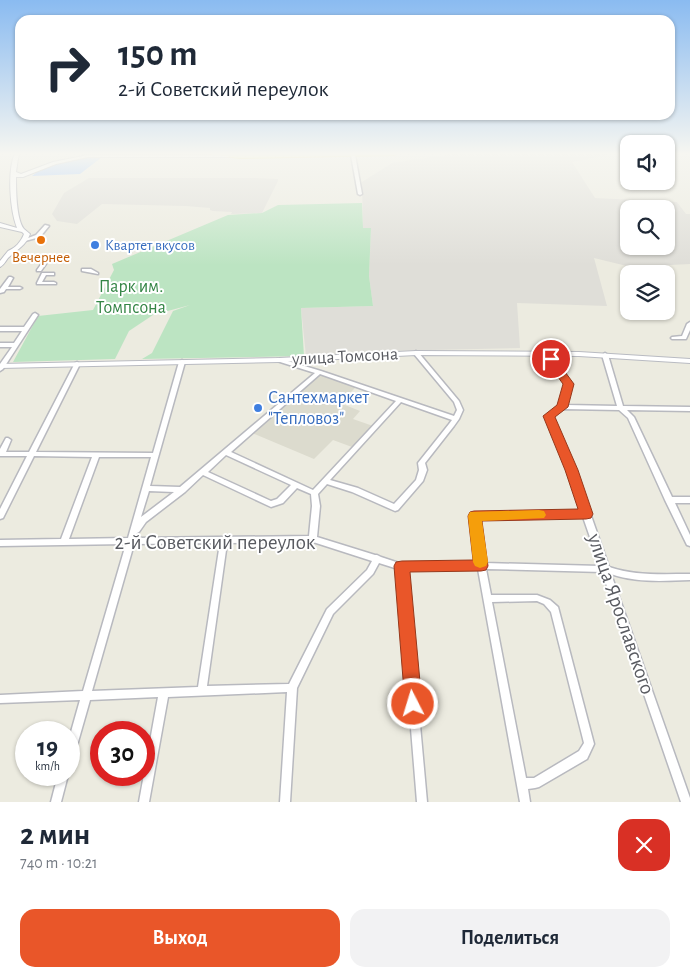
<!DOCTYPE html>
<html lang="ru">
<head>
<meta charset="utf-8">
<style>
	:root { --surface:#fff; --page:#f2f2f3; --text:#1f2937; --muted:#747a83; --accent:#e95629 }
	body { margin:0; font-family:"Alegreya Sans",sans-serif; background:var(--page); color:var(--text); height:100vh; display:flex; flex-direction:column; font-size:19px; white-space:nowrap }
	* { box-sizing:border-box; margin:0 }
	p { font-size:16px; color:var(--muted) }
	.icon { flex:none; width:28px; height:28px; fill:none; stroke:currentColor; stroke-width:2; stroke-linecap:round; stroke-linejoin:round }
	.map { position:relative; height:802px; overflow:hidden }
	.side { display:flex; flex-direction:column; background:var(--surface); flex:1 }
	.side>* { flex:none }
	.hud { position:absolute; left:15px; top:15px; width:660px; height:105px; border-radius:15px; box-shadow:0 1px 4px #0004; background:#fff; color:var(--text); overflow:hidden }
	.fabs { position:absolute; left:620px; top:135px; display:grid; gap:10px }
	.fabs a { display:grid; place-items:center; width:55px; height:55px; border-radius:10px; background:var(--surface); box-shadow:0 1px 4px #0004; font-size:25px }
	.speed { position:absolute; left:15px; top:721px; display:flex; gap:10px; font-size:25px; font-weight:700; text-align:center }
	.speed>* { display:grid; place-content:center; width:65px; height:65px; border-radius:50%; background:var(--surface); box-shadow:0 1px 4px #0004; line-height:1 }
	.speed small { font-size:12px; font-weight:400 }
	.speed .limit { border:8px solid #d22; background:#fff; color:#111 }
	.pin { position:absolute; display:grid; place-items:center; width:42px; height:42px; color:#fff; margin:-21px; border:2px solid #fff; border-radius:50%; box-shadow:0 1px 5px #0007 }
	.me { position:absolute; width:55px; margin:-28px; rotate:355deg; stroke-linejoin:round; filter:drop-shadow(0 0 4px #0008) }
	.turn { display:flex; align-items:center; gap:18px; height:105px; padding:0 20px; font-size:22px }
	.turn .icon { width:65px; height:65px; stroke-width:2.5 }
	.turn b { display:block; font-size:35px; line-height:42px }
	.round { display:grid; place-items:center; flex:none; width:52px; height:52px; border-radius:15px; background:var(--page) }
	.headline { display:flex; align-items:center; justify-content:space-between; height:85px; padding:0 20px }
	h1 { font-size:30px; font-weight:700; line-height:38px }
	.primary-button { display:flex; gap:10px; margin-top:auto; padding:10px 20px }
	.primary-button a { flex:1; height:58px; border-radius:15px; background:var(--accent); color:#fff; font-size:20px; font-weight:700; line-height:58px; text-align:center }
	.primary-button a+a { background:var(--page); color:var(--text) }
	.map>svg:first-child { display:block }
	.industrial { fill:#dfded8; fill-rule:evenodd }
	.education { fill:#dcdbce }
	.green { fill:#bce4c2 }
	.water { fill:#9dc5ff }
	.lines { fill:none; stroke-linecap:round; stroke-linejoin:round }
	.street-casing { stroke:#b8b9bf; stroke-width:3 }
	.secondary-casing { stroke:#b9bbc2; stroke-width:2 }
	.primary-casing { stroke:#f1de54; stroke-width:2 }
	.street { fill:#fff; fill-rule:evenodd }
	.secondary { fill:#fff; fill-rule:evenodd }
	.primary { fill:#ffffa2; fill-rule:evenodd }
	.route { fill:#e95629; stroke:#97381b }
	.slow { fill:#f59e0b }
	.food-dot { fill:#e8710a; stroke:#fff; stroke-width:2 }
	.shop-dot { fill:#3f7fe0; stroke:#fff; stroke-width:2 }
	.labels { text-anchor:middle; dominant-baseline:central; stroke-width:4; stroke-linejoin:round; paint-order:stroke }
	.far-shop-label { font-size:15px; fill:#366cbe; stroke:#fff; text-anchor:start }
	.far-food-label { font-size:15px; fill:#c56008; stroke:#fff }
	.park-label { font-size:18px; fill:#348545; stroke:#fff }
	.street-label { font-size:18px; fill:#595b61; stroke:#fff }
	.shop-label { font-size:18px; fill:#366cbe; stroke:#fff; text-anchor:start }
	.near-street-label { font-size:21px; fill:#595b61; stroke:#fff }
</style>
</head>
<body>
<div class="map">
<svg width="690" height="802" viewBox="0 0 690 802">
	<rect width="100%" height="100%" fill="#ecebe0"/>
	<g class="industrial">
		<path d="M458 153H619L572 162 595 198 677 202 686 214H690V264L631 267 594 258 607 306 517 303 520 348 385 351 306 356 301 308 373 306 369 276 371 229 363 228 362 182 392 163ZM629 209H666V246H629Z"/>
		<path d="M89 178H255L278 179V181L262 213 231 214 232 212 213 211 210 210V208L186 206 102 204 77 224 57 221 52 214 64 193Z"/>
	</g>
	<path class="education" d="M320 375 356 387 340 403 360 411 353 419 373 426 352 447 333 440 314 459 252 433Z"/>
	<path class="green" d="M362 203 363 228H371L369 276 373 306 301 308 304 356 142 359 152 353 173 311 190 305 153 315 129 331 115 359 13 362 38 316 93 310 114 270 112 264 228 215 262 213 278 205Z"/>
	<path class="water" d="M88 157H102L80 174 32 176C47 163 69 160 88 157Z"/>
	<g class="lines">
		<defs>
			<g id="street">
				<path d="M353 154 355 155 362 194 360 195 358 194 351 155Z"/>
				<path d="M45 225 49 226 40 237 25 241 23 240 36 235Z"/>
				<path d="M42 263H46V264L41 271H37V270Z"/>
				<path d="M82 269H91L98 273V274L82 271Z"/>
				<path d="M42 273H54V275H46L42 282H54L56 283V284H37V283Z"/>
				<path d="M9 277H11L13 278 8 287H20L22 288 20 289H6L4 292 0 293V289Z"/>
				<path d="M35 313 38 315 3 369 0 371V364L12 347H0V343H14L22 331H0V327H24L33 314Z"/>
				<path d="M690 322V330L686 339H672L671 338 672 337 682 336 687 324Z"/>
				<path d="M416 351 418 352 459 401 463 410 459 419 454 426 425 463 427 470 423 481 398 510 395 511 352 492 327 484 318 494 320 506 317 537 375 555H377L381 557 402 564 477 563 470 516 471 514 474 513 582 511 567 470 546 416 559 406 566 384 543 353 544 352H548L572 384 566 405 617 406 602 355 605 353 608 355 623 406 690 407V411L627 410 634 417 672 497H690V503H675L690 535V546L687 545 686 543 665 500 628 418 619 410 563 409 552 417 575 470 609 567C635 576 662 574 690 574V580C663 581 637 583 611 574L690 798V802H681L602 572 486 569 491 595H537L550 600 558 607 594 744 587 759 539 787 535 788 528 789 530 802H520L478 569 406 570 427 802H417L398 569 379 563 373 574 333 614 297 688 290 802H280L287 692 168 697 149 802H139L158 697 90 700 74 756 73 760 69 761V739L80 700 0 703V695L83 691 126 544 0 546V540L61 539 92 457 34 456 3 518 0 519V509L27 456H0V449L6 438H8L11 440 6 452H29L75 363 77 362 80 364 36 452 153 453 179 362 182 360 185 362 150 486 180 487 315 373 277 361 276 360 277 359H281L321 371 454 416 457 410 454 402 414 354 413 353ZM320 374 396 401 313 490 231 452ZM401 402 452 420 449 424 418 463 419 470 416 480 394 504 358 488 330 480ZM226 455 291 485 277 499 271 501 208 472ZM99 457H151L128 538 69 539ZM203 475 271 507 283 503 297 488 311 494 312 506 309 536 135 538 137 533 139 532 146 522 185 492ZM149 491 174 492 141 517ZM583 517 600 566 485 563 478 519ZM313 542 372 561 367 570 327 609 289 684 207 686 227 543ZM220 543 198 687 92 691 134 544ZM537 601 544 604 551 612 584 743 579 751 534 778H526L492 602Z"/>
				<path d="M58 775H68L61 802H51Z"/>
			</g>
			<g id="secondary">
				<path d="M15 153H20L18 158 16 172 21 174 53 162 88 155H234L236 156 234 157H88L56 164 23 177H16C16 189 16 219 24 229 26 231 28 232 30 234 26 246 16 250 8 258 5 262 4 265 0 267V261L8 251C15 248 21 242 24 234L22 232 0 227V223L17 228C10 210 7 171 15 153Z"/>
				<path d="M416 351 579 352 690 359V363L579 356 416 355 279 362 0 368V364L279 358Z"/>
			</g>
			<path id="primary" d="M203 153H398L395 155 240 158Z"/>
		</defs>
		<use href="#street" class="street-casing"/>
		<use href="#secondary" class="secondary-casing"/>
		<use href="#primary" class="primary-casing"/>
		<use href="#street" class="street"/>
		<use href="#secondary" class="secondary"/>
		<use href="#primary" class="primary"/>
	</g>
	<linearGradient id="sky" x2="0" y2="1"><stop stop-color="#8abbf1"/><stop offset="0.58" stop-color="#f6f6f1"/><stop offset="1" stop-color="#f6f6f1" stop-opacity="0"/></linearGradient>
	<rect width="690" height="265" fill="url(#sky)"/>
	<path class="route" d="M551 356 554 357 574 384 568 407 555 417 578 470 593 514 591 518 586 519 482 521 488 566 486 570 481 571 410 572 422 704 420 710 413 712 407 710 405 704 394 566 396 562 402 561 473 560 468 516 470 512 474 511 578 509 565 470 543 416 557 405 563 384 545 359Z"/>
	<path class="slow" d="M539 510 544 511 546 515 544 518 482 521 488 562 486 566 480 568 475 566 473 562 468 516 470 512Z"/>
	<circle class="food-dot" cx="41" cy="240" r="5"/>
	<g class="shop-dot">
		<circle cx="95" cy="245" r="5"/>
		<circle cx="258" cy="408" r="5"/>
	</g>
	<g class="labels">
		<g class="far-shop-label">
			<text x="105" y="245">Квартет вкусов</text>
		</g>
		<g class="far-food-label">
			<text x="41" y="257">Вечернее</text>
		</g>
		<g class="park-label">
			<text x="131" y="287">Парк им.<tspan x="131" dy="21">Томпсона</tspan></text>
		</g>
		<g class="street-label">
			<text transform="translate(345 357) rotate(-3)">улица Томсона</text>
		</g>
		<g class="shop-label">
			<text x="268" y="398">Сантехмаркет<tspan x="268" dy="21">"Тепловоз"</tspan></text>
		</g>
		<g class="near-street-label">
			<text x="215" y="542">2-й Советский переулок</text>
			<text transform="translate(621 614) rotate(71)">улица Ярославского</text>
		</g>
	</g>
</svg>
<div class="fabs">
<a><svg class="icon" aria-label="sound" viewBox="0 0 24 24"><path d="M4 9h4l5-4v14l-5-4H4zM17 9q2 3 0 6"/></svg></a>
<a><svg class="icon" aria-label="search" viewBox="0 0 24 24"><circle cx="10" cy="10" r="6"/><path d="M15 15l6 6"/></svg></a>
<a><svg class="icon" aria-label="layers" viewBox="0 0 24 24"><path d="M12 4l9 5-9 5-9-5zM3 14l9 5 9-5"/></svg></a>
</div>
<div class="speed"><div>19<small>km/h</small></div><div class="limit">30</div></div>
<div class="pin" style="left:551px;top:359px;background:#d93025"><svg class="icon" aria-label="arrive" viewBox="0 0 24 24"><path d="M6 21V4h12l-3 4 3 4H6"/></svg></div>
<svg class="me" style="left:413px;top:704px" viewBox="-20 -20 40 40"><circle r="17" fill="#e95629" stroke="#fff" stroke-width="3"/><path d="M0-11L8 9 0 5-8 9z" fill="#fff"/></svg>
<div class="hud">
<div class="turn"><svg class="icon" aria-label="right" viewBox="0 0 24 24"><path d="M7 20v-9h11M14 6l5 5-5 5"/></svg><div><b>150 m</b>2-й Советский переулок</div></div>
</div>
</div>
<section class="side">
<div class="headline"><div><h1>2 мин</h1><p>740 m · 10:21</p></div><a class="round" style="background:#d93025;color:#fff"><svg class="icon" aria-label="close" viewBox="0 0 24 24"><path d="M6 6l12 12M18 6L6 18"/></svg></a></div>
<div class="primary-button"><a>Выход</a><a>Поделиться</a></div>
</section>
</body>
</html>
